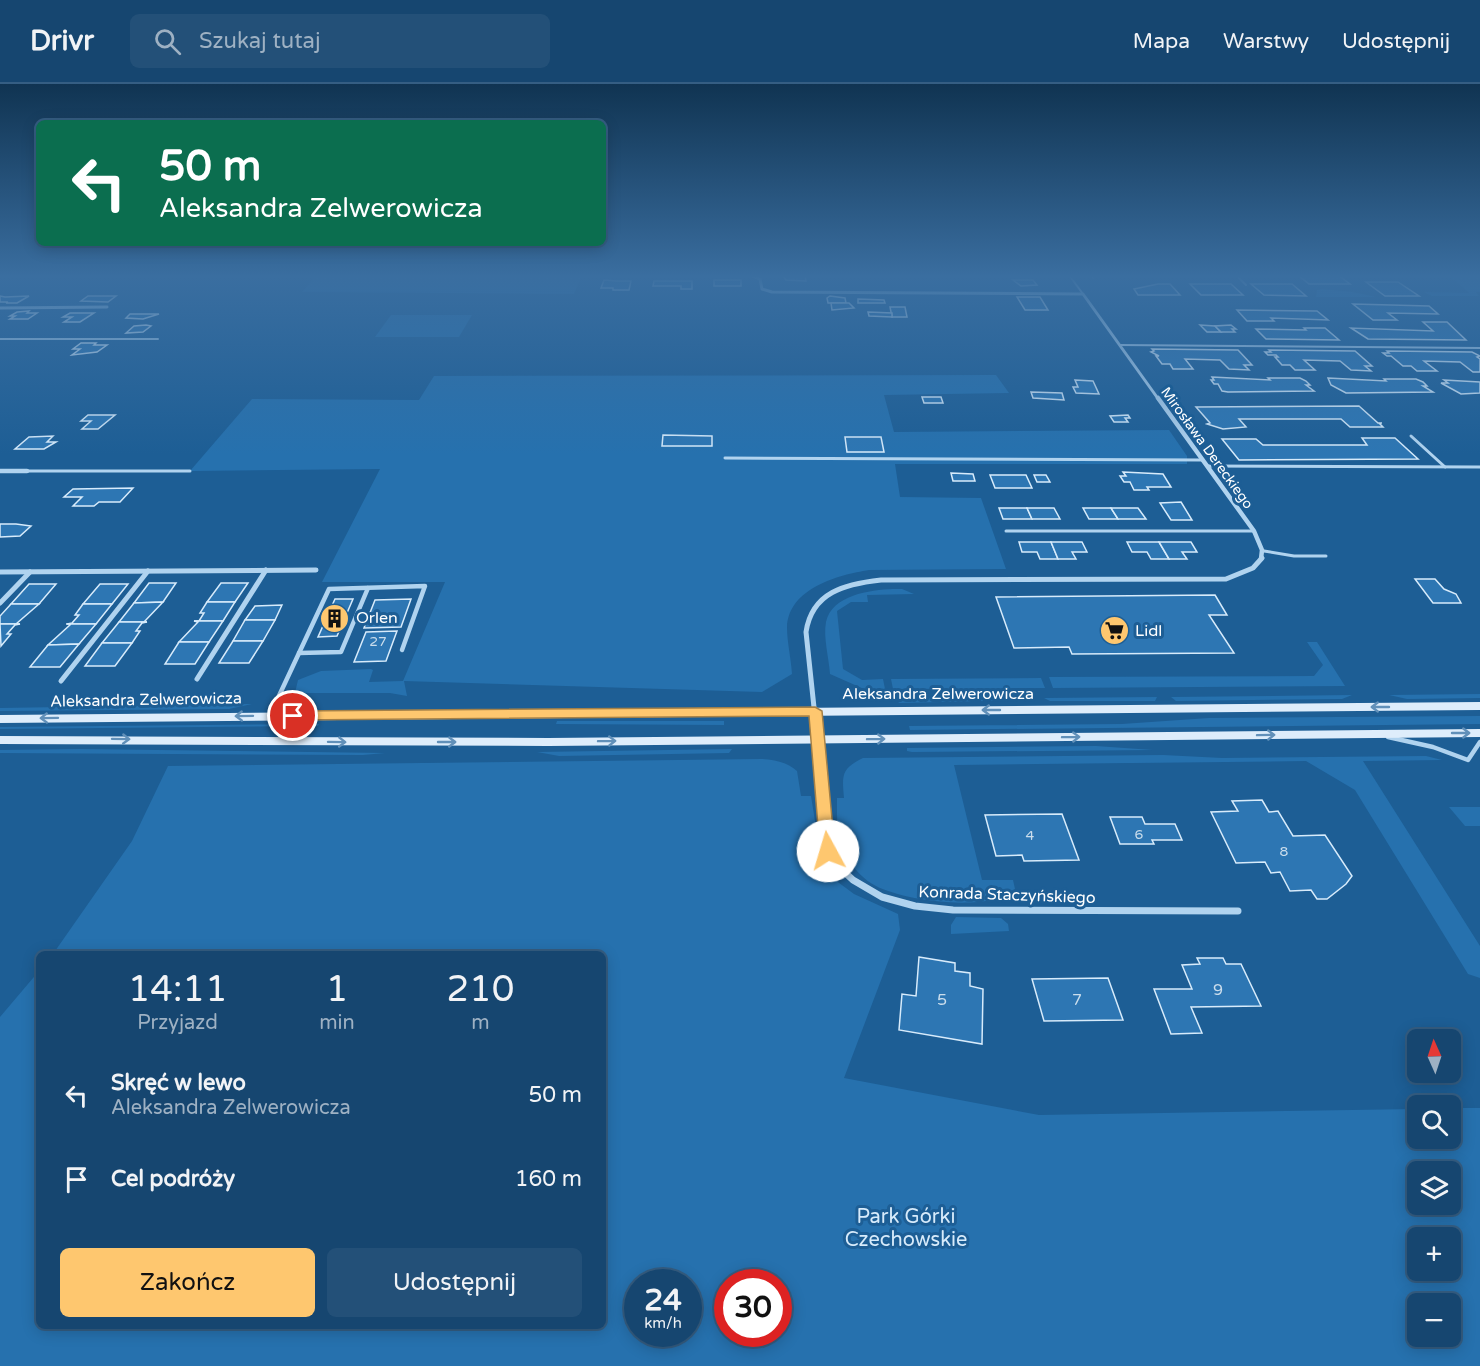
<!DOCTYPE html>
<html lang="pl">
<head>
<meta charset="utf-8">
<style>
	:root { --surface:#164670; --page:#235078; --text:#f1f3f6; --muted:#9eb1c3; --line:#355e83; --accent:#fec76f }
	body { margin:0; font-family:"Varela Round",sans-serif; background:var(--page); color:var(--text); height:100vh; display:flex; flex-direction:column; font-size:22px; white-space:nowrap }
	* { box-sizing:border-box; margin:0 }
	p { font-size:20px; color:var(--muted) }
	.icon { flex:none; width:33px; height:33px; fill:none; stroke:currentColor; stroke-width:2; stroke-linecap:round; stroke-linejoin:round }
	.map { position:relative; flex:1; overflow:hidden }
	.details { position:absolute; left:36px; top:867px; width:570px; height:378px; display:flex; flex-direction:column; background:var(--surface); border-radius:9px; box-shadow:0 3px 15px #0003,0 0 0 2px var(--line) }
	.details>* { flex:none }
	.banner { position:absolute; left:36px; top:36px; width:570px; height:126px; border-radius:9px; box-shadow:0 3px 15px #0003,0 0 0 2px var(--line); background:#0b6e4f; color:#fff; overflow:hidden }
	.needle { width:39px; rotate:357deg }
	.controls { position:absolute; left:1407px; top:945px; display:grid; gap:12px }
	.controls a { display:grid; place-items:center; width:54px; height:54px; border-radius:9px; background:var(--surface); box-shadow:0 3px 15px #0003,0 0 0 2px var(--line); font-size:30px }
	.speed { position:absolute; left:624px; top:1185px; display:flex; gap:12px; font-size:30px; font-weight:700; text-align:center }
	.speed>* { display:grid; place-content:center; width:78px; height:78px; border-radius:50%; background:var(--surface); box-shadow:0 3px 15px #0003,0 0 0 2px var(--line); line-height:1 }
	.speed small { font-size:15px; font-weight:400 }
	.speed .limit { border:9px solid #d22; background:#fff; color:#111 }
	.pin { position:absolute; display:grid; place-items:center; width:51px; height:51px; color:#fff; margin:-26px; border:3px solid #fff; border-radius:50%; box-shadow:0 2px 6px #0007 }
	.me { position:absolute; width:66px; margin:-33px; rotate:354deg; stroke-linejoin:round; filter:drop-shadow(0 0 4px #0008) }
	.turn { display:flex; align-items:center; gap:21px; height:126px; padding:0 24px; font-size:27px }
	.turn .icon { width:78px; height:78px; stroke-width:2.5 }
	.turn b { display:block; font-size:42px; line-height:51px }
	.eta { display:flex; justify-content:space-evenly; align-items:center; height:102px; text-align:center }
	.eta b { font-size:36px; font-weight:600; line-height:42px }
	.cta { display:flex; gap:12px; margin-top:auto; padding:12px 24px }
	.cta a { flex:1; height:69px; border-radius:9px; background:var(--accent); color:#111; font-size:24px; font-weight:600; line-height:69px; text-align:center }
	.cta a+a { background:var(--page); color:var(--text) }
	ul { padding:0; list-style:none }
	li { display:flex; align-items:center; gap:18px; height:84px; padding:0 24px }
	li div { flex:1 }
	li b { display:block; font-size:22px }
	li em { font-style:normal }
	header { display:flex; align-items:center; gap:36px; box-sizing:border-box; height:84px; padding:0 30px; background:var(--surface); border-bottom:2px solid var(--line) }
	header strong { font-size:28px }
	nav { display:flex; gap:33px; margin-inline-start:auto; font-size:21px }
	.search { width:420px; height:54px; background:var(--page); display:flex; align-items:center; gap:15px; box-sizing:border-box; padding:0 21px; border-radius:9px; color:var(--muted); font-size:22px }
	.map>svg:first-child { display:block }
	.green { fill:#2671ae; fill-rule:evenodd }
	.building { fill:#2d76b3; stroke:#d7ebfb; stroke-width:1.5 }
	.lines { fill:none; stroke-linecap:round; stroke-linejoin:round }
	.lane-far2 { stroke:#b0d3ef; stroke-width:2 }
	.lane-far1 { stroke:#b0d3ef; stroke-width:3 }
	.lane { stroke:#b0d3ef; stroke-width:4.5 }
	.street-far3 { stroke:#b0d3ef; stroke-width:3 }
	.street-far2 { stroke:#b0d3ef; stroke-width:4.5 }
	.street-far1 { stroke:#b0d3ef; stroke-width:5 }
	.street { stroke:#b0d3ef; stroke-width:7 }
	.secondary { fill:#deedfb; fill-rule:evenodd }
	.oneway { stroke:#6190b9 }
	.route { fill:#fec76f; stroke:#a58148; stroke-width:1.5 }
	.labels { text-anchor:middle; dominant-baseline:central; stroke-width:6; stroke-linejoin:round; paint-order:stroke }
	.far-street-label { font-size:14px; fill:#fff; stroke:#1d5e95 }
	.number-label { font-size:14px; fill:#caddec }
	.poi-label { font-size:16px; fill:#fff; stroke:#1d5e95; text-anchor:start }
	.street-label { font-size:16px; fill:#fff; stroke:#1d5e95 }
	.near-number-label { font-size:16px; fill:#caddec }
	.near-park-label { font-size:20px; fill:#d7ebfb; stroke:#1d5e95 }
</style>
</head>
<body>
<header>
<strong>Drivr</strong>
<div class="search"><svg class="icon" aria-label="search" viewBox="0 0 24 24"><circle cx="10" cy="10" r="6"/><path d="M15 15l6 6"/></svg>Szukaj tutaj</div>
<nav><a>Mapa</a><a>Warstwy</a><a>Udostępnij</a></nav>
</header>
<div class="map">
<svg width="1480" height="1282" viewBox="0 0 1480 1282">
	<rect width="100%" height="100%" fill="#1d5e95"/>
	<g class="green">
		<path d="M244 191H582L574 210 302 208 317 191Z"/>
		<path d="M1449 191H1480V208H1476L1479 212H1432L1424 208 1469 209Z"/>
		<path d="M1322 205 1353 208 1376 213H1316L1317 206Z"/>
		<path d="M391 231H472L459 253H375Z"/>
		<path d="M996 291 1009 309 884 311 894 348 1169 346 1187 372V380H895L900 413 981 414 1006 485 869 486C838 491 789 504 787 543 787 558 791 574 792 590L762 608 404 597 407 612 390 609H295L298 596 321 587 371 585 373 586 369 598 403 597 445 498H322L380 385 190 387 252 315 419 316 434 292Z"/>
		<path d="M893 505H902L914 510 867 511 868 518H851L837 527 843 585 862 596 883 595 885 605H864L830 590C829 574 823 553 826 538 832 511 870 506 893 505Z"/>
		<path d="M1307 558H1317L1345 602 1053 604 1049 593 1314 592 1323 581Z"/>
		<path d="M1041 594 1045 604 893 605 891 595Z"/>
		<path d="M1480 610V614L1407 615 1389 611Z"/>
		<path d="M1352 611 1342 615 1176 617 1171 613Z"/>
		<path d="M1157 613 1155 617H1050L1044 614Z"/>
		<path d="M906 614H1026V616L898 619Z"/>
		<path d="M252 620 229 625 0 627V624Z"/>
		<path d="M1480 632V640L910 646 909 642 1122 640 1209 634Z"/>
		<path d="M557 637H724V641L556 640Z"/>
		<path d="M319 640 318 642 0 645V643Z"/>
		<path d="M1096 662 1153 666 912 668 907 667V664Z"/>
		<path d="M80 665 385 669 363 671 0 669V666Z"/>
		<path d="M732 665 729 669 559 672 537 668Z"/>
		<path d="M1163 671 1222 674 1426 672 1442 676 1363 677 1480 862V894L1468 890 1355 706 1306 677 954 681 982 796H1013L1015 805C990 829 905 817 876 802 864 796 854 785 846 773 836 758 837 732 837 714H844C842 691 841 685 863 674Z"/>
		<path d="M762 675C775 676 787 678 797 687L801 712H811L823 787 854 810 898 830 900 846 844 994 1039 1031 1417 1025 1418 1054H1450L1451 1024H1480V1282H0V933L39 887V1242H603V870H53L132 757 168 682ZM1418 1088H1450V1120H1418ZM1418 1154H1450V1186H1418ZM638 1198H688V1250H638ZM728 1198H778V1250H728ZM1418 1220H1450V1252H1418Z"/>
		<path d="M1449 723H1480V742H1465Z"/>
		<path d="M956 833 1001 834 1008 840 1009 847 951 850V841Z"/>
	</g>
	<g class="building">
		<path d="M782 191H805L806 197 786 196Z"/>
		<path d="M1298 191H1338L1350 200H1309Z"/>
		<path d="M604 196 617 197H631L629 206H613V204H601Z"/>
		<rect x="714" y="196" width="27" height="6"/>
		<path d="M1013 196H1033L1037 201 1021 202Z"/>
		<path d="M654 197H692V205H681V202H653Z"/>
		<path d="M1366 198H1398L1419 212H1385Z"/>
		<path d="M1158 200H1170L1180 211H1138L1134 205Z"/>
		<path d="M1190 200H1231L1243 211H1201Z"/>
		<path d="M1251 200H1292L1306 212 1264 211Z"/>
		<path d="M0 212 5 213 29 212 17 219H6L8 218H0Z"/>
		<path d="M88 212H116L108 218 81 217Z"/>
		<path d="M830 212 845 214 846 219H828L827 214Z"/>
		<path d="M1017 213H1040L1048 226H1025Z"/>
		<path d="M858 215 884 216 885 219H858Z"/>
		<path d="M831 219H849L854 224 832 226Z"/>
		<path d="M1353 220 1429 222 1438 230 1388 229 1397 236H1373Z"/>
		<path d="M890 223H905L907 233H892Z"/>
		<path d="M1237 226 1317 227 1328 236 1271 234 1274 237H1247Z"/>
		<path d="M17 228 29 227 27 229H37L28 235H10L15 232H10Z"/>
		<path d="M868 228 892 229V233L869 232Z"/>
		<path d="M70 229H94L80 238H64L72 233H63Z"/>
		<path d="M130 230H159L143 235 126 234Z"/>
		<path d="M1423 238H1447L1466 256 1368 255 1351 244 1433 247Z"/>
		<path d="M146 241 151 242 143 248 126 249 134 242Z"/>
		<path d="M1200 241 1215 242 1221 248H1207Z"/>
		<path d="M1231 241 1236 245H1232L1235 248H1221L1215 242Z"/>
		<path d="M1304 244H1325L1339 256 1266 255 1256 245 1306 246Z"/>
		<path d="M81 259H96L94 261H107L97 268 72 271 80 265H73Z"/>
		<path d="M1152 265 1238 266 1252 281H1244L1249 286 1229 285 1220 276 1185 275 1193 285H1173L1170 280H1162L1156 272H1159L1151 268 1154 267Z"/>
		<path d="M1269 266 1355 267 1372 282H1365L1371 287 1351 286 1340 277 1304 276 1315 286H1295L1290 281H1282L1275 273H1278L1276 271H1268L1265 268H1271Z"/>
		<path d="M1387 267 1472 268 1480 272 1477 273 1480 275V288H1473L1460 278 1424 277 1437 287H1417L1411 282H1403L1391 272H1387L1383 269H1389Z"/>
		<path d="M1212 293 1270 296 1268 294H1300L1306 297 1310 301H1306L1314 307 1228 308 1222 307 1218 300H1214L1211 296H1214Z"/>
		<path d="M1328 294 1386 297 1384 295H1416L1423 298 1427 302H1423L1433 308 1346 309 1331 301Z"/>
		<path d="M1075 296 1093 297 1099 310 1076 309 1073 303H1078Z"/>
		<path d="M1444 296 1480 298V309L1461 310 1441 299H1448Z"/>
		<path d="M1031 308 1062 309 1064 316 1033 314Z"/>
		<path d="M922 313H941L943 319H924Z"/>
		<path d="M1359 322 1378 339H1382H1379L1383 343H1350L1341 335H1239L1246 343 1223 345 1207 340 1210 339 1196 323Z"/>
		<path d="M88 331H115L98 345H82L91 337H81Z"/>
		<path d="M1128 331 1130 334H1125L1128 338H1114L1110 332Z"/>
		<path d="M663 351 712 352V362H662Z"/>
		<path d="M53 352 47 358H56L44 365H15L29 353Z"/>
		<path d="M845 353H881L884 368H847Z"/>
		<path d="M1362 354H1395L1418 375 1239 376 1222 355H1256L1263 361H1367Z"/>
		<path d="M1123 388 1163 390 1171 403H1147L1149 406H1134L1130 398H1124L1120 392H1126Z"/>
		<path d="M951 389 973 390 975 397H953Z"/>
		<path d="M990 391H1026L1032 404H995Z"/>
		<path d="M1034 391H1046L1050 398H1037Z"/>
		<path d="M133 404 120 418H99L94 422H73L82 413H64L73 405Z"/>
		<path d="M1181 418 1192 436H1171L1160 419Z"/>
		<path d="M999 424H1027L1032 435H1003Z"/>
		<path d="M1027 424H1054L1060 435H1032Z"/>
		<path d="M1083 424H1111L1118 435H1089Z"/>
		<path d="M1111 424H1138L1146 435H1118Z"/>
		<path d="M0 440H16L31 442 20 452 0 453Z"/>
		<path d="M1019 458H1051L1058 475H1040L1037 468H1022Z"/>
		<path d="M1051 458H1082L1087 468H1072L1076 475H1058Z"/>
		<path d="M1127 458H1159L1169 475H1151L1147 468H1132Z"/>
		<path d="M1159 458H1191L1197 468H1182L1187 475H1169Z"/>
		<path d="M1415 495H1435L1444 505 1456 510 1461 519H1433Z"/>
		<path d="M149 499H176L163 518 134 519Z"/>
		<path d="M221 499H248L235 518H207Z"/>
		<path d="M29 500H56L39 520H11Z"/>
		<path d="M100 500H128L112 520H83Z"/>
		<path d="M1215 511 1227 531H1209L1234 569 1072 570 1069 563 1014 564 996 513Z"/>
		<path d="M335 515H353L337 552 318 553Z"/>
		<path d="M411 515 401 543 364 544 375 516Z"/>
		<path d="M163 518 144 538H147H119L134 519Z"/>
		<path d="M207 518H235L223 537H194H199L204 529H200Z"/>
		<path d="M11 520H39L16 540H20H0V532Z"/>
		<path d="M83 520H112L96 540H67L72 539 79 531H75Z"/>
		<path d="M282 521 275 536H245L255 522Z"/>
		<path d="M245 536H275L263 557H233Z"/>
		<path d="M194 537H223L209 558H179L198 538Z"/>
		<path d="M119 538H147L142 539 136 547H140L132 559H102Z"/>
		<path d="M0 540H20L15 541 7 550H11L1 562Z"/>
		<path d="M66 540H96L79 560 48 561 71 540Z"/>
		<path d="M397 547 386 577 354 578 366 548Z"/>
		<path d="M233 557H263L249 579H219Z"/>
		<path d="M179 558H209L195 580H165Z"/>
		<path d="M102 559H132L115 582H85Z"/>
		<path d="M79 560 60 583H30L48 561Z"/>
		<path d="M1262 716 1269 728 1278 727 1293 752 1325 751 1352 792 1346 800 1327 815H1317L1311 806 1290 807 1280 788 1271 789 1265 778 1236 779 1211 728 1238 727 1232 717Z"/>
		<path d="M1062 730 1079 776 1024 777 1022 771 996 772 985 731Z"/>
		<path d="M1110 733H1142L1145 740H1175L1182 756H1152L1154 760H1120Z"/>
		<path d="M919 873 955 879V887L970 889V902L983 905 982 960 899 946 902 910 916 912Z"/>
		<path d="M1197 874H1223L1226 880H1241L1261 922 1191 923 1202 949 1171 950 1154 905H1192L1182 881 1200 880Z"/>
		<path d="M1108 894 1123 936 1044 937 1032 895Z"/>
	</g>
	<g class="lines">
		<g class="lane-far2">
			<path d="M1069 191 1083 210"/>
			<path d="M1091 191 1093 194"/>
			<path d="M1236 191 1246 201"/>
			<path d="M0 255H158"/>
			<path d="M1120 261 1480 264"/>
		</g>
		<g class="lane-far1">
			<path d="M1411 352 1445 383"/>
			<path d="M725 374 1203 376"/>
			<path d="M1207 382 1480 383"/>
			<path d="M27 387H190"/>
			<path d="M1006 447H1254"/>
			<path d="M1264 467 1294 472H1326"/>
		</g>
		<g class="lane">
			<path d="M299 569 341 568 368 504"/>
			<path d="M270 631 329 505 425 502 402 566"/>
			<path d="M1388 653 1433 663 1468 676 1480 658"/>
		</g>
		<g class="street-far3">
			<path d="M681 192 750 191 760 195 762 205 772 208 1083 210 1159 316"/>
			<path d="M0 224 107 223"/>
		</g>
		<g class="street-far2">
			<path d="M1158 314 1254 447 1262 466 1261 475"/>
			<path d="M0 387H27"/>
		</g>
		<g class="street-far1">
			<path d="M0 488 316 486"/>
			<path d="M0 519 30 488"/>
			<path d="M197 595 266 486"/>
			<path d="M61 597 148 487"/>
			<path d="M820 680 806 548C812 508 845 500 881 496L1226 495 1253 484 1262 474"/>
		</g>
		<path class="street" d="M819 679 827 767 839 783 853 796 882 813 915 822 953 826 1238 827"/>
		<g class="secondary">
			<path d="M1480 618V626L0 639V631Z"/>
			<path d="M1480 645V653L548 662 0 660V652L548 654Z"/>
		</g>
	</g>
	<defs><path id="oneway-shaft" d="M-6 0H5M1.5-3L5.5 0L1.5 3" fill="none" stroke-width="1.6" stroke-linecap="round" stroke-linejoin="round" transform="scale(1.5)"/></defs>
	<g class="oneway">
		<use href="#oneway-shaft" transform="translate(1380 623) rotate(180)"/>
		<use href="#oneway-shaft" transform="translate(991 626) rotate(180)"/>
		<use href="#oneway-shaft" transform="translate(244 632) rotate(179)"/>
		<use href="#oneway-shaft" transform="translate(49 634) rotate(179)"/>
		<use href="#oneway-shaft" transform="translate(1461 649)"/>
		<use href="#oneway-shaft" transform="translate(1266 651) rotate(-1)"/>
		<use href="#oneway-shaft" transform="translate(1071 653) rotate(-1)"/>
		<use href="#oneway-shaft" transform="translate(121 655) rotate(1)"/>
		<use href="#oneway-shaft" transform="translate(876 655) rotate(-1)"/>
		<use href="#oneway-shaft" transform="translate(607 657) rotate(-1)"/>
		<use href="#oneway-shaft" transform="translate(337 658) rotate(1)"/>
		<use href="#oneway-shaft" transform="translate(447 658)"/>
	</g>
	<linearGradient id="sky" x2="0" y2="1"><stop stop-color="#103452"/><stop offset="0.52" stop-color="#3a6ea0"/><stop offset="1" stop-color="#3a6ea0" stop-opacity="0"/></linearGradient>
	<rect width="1480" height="370" fill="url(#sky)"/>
	<path class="route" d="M815 623 822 627 835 767 833 771H822L820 767 809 632 293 636 286 632 293 627Z"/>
	<defs>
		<symbol id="building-disc" viewBox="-11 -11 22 22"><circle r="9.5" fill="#fec76f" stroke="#1d5e95"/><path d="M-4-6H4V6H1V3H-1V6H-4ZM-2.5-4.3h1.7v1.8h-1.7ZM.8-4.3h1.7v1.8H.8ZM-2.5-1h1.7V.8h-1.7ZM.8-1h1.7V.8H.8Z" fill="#111"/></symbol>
		<symbol id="supermarket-disc" viewBox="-11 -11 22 22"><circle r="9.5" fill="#fec76f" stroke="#1d5e95"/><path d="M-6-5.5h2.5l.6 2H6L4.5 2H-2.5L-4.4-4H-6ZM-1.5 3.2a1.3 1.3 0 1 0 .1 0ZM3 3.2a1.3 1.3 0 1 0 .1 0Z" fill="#111"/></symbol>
	</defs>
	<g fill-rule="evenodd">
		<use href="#building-disc" x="318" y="518" width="33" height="33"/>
		<use href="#supermarket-disc" x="1098" y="530" width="33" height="33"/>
	</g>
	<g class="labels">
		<g class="far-street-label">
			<text transform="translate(1207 364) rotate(54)">Mirosława Dereckiego</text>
		</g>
		<g class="number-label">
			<text x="378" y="557">27</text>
			<text x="1139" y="750">6</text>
			<text x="1030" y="751">4</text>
			<text x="1284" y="767">8</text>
		</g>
		<g class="poi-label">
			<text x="356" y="534">Orlen</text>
			<text x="1135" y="547">Lidl</text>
		</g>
		<g class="street-label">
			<text x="938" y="610">Aleksandra Zelwerowicza</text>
			<text transform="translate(146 616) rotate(-1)">Aleksandra Zelwerowicza</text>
			<text transform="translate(1007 811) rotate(2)">Konrada Staczyńskiego</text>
		</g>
		<g class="near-number-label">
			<text x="1218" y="906">9</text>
			<text x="942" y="916">5</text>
			<text x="1077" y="916">7</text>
		</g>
		<g class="near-park-label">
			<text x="906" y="1133">Park Górki<tspan x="906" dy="23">Czechowskie</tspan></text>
		</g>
	</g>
</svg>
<div class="controls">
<a><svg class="needle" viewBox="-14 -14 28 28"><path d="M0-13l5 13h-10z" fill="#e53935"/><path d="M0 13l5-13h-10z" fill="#9eb1c3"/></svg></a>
<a><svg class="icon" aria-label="search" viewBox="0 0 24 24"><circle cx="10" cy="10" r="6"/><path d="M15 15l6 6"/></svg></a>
<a><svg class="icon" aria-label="layers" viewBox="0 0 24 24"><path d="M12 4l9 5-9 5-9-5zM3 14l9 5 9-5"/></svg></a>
<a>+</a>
<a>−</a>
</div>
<div class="speed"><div>24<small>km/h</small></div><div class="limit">30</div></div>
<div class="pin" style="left:293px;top:632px;background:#d93025"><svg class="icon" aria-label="arrive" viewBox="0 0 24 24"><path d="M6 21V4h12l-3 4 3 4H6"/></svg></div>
<svg class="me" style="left:828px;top:767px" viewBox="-20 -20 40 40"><circle r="19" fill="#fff"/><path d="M0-13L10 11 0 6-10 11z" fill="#fec76f"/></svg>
<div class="banner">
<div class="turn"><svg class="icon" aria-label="left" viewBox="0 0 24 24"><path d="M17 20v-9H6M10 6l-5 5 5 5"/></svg><div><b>50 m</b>Aleksandra Zelwerowicza</div></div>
</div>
<section class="details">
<div class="eta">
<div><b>14:11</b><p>Przyjazd</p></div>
<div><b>1</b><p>min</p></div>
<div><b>210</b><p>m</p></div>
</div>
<ul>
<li><svg class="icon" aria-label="left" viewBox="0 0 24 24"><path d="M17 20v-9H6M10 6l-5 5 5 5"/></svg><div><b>Skręć w lewo</b><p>Aleksandra Zelwerowicza</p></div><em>50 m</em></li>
<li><svg class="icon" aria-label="arrive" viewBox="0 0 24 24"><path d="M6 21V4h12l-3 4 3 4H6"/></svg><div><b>Cel podróży</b></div><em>160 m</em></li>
</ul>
<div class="cta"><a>Zakończ</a><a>Udostępnij</a></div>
</section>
</div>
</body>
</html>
